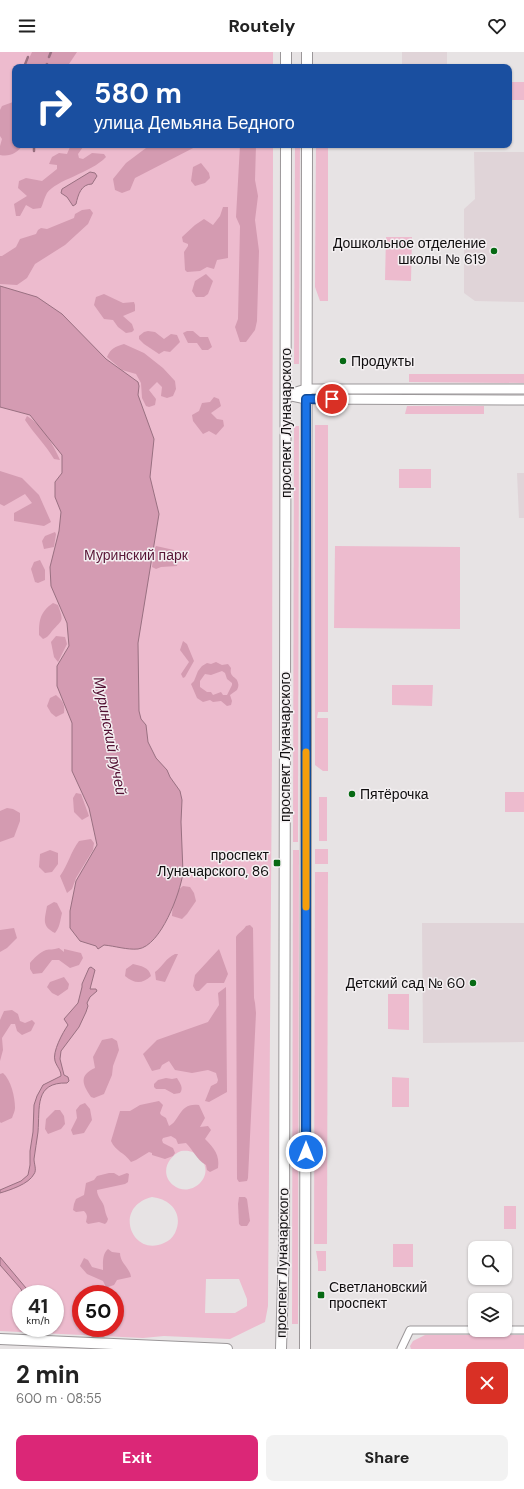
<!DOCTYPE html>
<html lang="en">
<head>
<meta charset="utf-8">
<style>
	:root { --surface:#fff; --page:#f2f2f2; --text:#222; --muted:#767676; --accent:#db2777 }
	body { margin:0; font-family:"DM Sans",sans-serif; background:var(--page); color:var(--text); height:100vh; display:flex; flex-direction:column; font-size:15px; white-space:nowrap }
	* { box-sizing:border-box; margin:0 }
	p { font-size:13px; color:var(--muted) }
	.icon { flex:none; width:22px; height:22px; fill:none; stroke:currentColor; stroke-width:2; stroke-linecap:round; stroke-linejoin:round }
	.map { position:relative; height:1297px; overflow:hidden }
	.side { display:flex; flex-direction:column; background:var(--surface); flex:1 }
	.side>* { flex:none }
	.banner { position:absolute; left:12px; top:12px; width:500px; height:84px; border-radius:8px; box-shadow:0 1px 3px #0004; background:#1a4fa0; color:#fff; overflow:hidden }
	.fabs { position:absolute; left:468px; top:1189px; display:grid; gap:8px }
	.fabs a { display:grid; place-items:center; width:44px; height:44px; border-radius:8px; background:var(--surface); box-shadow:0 1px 3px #0004; font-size:20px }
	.speed { position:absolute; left:12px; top:1233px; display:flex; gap:8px; font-size:20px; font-weight:700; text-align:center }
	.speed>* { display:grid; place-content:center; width:52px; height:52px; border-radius:50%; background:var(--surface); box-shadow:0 1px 3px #0004; line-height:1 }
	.speed small { font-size:10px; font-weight:400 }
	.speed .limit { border:6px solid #d22; background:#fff; color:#111 }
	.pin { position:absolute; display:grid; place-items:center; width:34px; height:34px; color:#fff; margin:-17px; border:2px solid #fff; border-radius:50%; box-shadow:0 1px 4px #0007 }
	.me { position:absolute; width:44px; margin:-22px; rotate:0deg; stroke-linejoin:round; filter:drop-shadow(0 0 3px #0008) }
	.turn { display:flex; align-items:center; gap:14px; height:84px; padding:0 16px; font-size:18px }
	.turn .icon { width:52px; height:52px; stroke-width:2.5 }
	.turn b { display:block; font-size:28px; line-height:34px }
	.round { display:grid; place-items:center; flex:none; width:42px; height:42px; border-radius:8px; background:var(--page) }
	.head { display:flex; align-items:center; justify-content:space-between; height:68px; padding:0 16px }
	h1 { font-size:24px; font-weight:700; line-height:30px }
	.action { display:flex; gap:8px; margin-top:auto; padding:8px 16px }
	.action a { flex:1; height:46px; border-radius:8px; background:var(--accent); color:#fff; font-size:16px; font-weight:700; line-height:46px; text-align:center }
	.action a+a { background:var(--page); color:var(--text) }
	header { display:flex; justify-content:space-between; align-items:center; height:52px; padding:0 16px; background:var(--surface); font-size:18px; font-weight:700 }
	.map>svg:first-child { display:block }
	.built { fill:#e0d4d8 }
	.green { fill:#edbbce; fill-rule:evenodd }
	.forest { fill:#d49bb1; fill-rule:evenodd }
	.water { fill:#d49bb2; stroke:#997081 }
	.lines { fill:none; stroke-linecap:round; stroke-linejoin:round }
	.stream { stroke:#997081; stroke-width:2.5 }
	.minor-casing { stroke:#9b9799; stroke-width:9 }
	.tertiary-casing { stroke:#9b9799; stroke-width:11 }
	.secondary-casing { stroke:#9b9799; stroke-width:12 }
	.minor { stroke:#fff; stroke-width:7 }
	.tertiary { stroke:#fff; stroke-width:9 }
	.secondary { stroke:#fff; stroke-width:10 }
	.route-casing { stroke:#114b97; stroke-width:10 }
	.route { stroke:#1a73e8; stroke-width:7 }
	.slow { stroke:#f59e0b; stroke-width:7 }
	.poi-dot { fill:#066913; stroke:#f4f0f2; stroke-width:1.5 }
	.labels { text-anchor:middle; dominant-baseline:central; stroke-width:3; stroke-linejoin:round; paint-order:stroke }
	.poi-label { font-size:14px; fill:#0f0d0e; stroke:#f4f0f2; text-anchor:end }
	.street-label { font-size:14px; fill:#0f0d0e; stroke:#f4f0f2 }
	.park-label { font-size:14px; fill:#581536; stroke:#f4f0f2 }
	.water-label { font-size:15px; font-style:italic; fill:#520f32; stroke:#f4f0f2 }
</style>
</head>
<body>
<header><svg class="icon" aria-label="menu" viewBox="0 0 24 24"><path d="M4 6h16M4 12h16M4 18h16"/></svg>Routely<svg class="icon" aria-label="heart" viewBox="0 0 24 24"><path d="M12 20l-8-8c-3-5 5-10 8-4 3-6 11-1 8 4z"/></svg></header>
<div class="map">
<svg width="524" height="1297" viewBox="0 0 524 1297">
	<rect width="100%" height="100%" fill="#e7e3e4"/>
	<g class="built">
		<rect x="402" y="0" width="45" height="12"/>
		<path d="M474 100H524V250L475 249 464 241V157L475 147Z"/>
		<path d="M517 421H524V466H519Z"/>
		<path d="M422 871H524V990L423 991Z"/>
	</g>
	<g class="green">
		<path d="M0 0H273V15H15V93H273L272 703 268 1254 265 1270 230 1287 164 1284 143 1286 0 1279ZM181 1099C190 1098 195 1100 200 1106 217 1123 191 1148 173 1133 160 1122 167 1105 181 1099ZM152 1145C171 1147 184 1162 175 1181 172 1186 169 1189 164 1191 132 1206 112 1155 152 1145ZM206 1227H239L247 1247V1254L235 1261H205ZM21 1242H55V1276H21ZM81 1242H115V1276H81Z"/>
		<rect x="509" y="30" width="15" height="18"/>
		<path d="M295 93H300L299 312H294Z"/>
		<path d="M316 93H328V249H320L315 235Z"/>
		<path d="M386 185H412L411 229 385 228Z"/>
		<path d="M409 322H524V331L409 330Z"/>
		<path d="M407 354H484V362H405Z"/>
		<path d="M315 373H328V660H318L317 666H328V719H323L315 713Z"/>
		<path d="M294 374H299L298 790H293Z"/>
		<rect x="399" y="417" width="32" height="19"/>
		<path d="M335 494 460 495V577L334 576Z"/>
		<path d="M392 633H433L432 654 392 653Z"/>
		<rect x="505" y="740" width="19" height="20"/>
		<rect x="319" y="745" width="8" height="44"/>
		<rect x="315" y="797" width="13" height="15"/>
		<path d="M293 798H299L298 1272H292Z"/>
		<path d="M315 820H328L327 1192H314Z"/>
		<path d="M388 942H409V978L388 977Z"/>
		<path d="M392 1025 409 1026V1055H392Z"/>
		<rect x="504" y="1154" width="12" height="23"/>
		<rect x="393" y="1192" width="20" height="23"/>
		<path d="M316 1199H326V1219H318V1210Z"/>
		<path d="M425 1283H524V1297H411L410 1294 413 1289Z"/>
	</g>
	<g class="forest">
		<path d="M32 0H77L67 15H25Z"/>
		<path d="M15 31V93H23C17 101 10 105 0 103V94L2 87 0 84V58L2 54 13 50Z"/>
		<path d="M72 93H81L83 95 78 102 79 106 83 107 92 101 104 102 106 105C91 121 56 128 47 141 44 146 43 152 41 156L33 157 26 153 20 164H16L14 152 27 144 18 136 19 129 26 126 42 129 57 117V113L49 112 52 105 59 101 67 102 70 95Z"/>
		<path d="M150 93H199L135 126 130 138 122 141 115 138 113 127 126 111Z"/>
		<path d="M240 93H256L255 128 258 144 255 168 259 199 257 269 255 278 246 290H240L235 275 238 267 240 174 236 165Z"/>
		<path d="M201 111 209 121 210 126 205 131 195 134 191 129 193 115Z"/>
		<path d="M223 155H228V206L217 208 214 217 207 215 200 219 187 220 185 218 184 200 188 194V192L183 190 182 185 195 173 204 167 213 173 220 164Z"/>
		<path d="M90 157 93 161 88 172 65 193 35 212 27 226 17 233 0 232V204H2L16 195 20 187 36 182 38 178 41 176 47 177 74 166 75 162 82 158Z"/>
		<path d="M206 222 213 229 208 242 204 245H196L192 239 195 229Z"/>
		<path d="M104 242 123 251 134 250 135 253V259L123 264 132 272 134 278 132 280 126 281 118 275 113 268 104 267 94 253 96 245Z"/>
		<path d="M148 279 155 280 164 287 171 282 177 283 180 290 170 300 164 299 159 302 144 292 139 287V284L144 280Z"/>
		<path d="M187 279H193L200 285H208L212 295 208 298H202L197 291H188L183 281Z"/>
		<path d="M124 292 144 301 163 316 175 329 176 337 173 344 167 346 161 344 162 335 157 330 149 338 156 347 155 353 149 355 146 354 142 346 141 331 136 322 122 318 107 305C111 296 115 295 124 292Z"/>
		<path d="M214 345 219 347 221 354 211 361 217 367 223 368 224 374 216 383 209 379 203 382 193 369 192 363 199 359 202 351 210 350Z"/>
		<path d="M27 364C42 373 53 392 60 408L54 407C46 393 34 382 25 368Z"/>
		<path d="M0 419 22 426 39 443 51 470 44 474 14 469V461L32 451 25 442 4 454 0 452Z"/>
		<path d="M55 480 56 482 54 495 44 497 42 489 45 484Z"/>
		<path d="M156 494 174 498 179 503 177 514 161 515 156 517 152 515 154 498Z"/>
		<path d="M40 508 45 518V528L38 531 35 530 31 517 34 510Z"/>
		<path d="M53 551 58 553C64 570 63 567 52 579 49 583 48 585 43 587L39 583C39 568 40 560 53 551Z"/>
		<path d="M56 584 65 585 67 592 58 610 54 605 51 590Z"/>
		<path d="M183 589 187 592 194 609 185 625 183 626 181 622 189 610 180 598Z"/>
		<path d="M216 610 222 613 228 612 231 616C229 626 237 624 238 631 239 633 238 636 237 638L230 643 232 649 231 653 227 654 221 649 213 650 210 648 203 650 197 646 191 632 194 629 198 619 202 614 207 611 211 612ZM222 619 225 621 227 627 232 631V633L227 643H223L221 640 213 643 211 640H207L200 635V629L205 622 211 623Z"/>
		<path d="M56 643C63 649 65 652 64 661L56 665 51 661 47 654 50 646Z"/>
		<path d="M76 741 81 742 89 764 82 768 74 760 73 746Z"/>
		<path d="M7 756 13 757 20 761V769L14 785 0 790V759Z"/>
		<path d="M91 787 94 791 93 798 76 826 72 837 67 841 60 824C68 813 71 799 79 789Z"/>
		<path d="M50 798 58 801V812L52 820 45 821 39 815 40 802Z"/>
		<path d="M183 834 190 835 194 841 196 849 187 862 182 867 172 864C172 855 176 838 183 834Z"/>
		<path d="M54 850 57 851 62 861C60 869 60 875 55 881 41 874 45 867 47 854Z"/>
		<path d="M250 873 253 876 254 946 255 951 256 961 248 1126 247 1129 239 1130 237 1127 236 885C238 881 243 879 246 874Z"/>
		<path d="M14 876 17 886 7 896 0 900V878Z"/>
		<path d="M59 896 64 900V897L81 901 83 906 79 913 70 916 59 908H52L42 921 33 922 30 917V911C34 906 40 900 46 898 50 897 53 898 59 896Z"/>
		<path d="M219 897 228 922 224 931H207L199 939H196L193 934 195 923Z"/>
		<path d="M175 902H178L165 930 156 928 155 920C163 914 166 906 175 902Z"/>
		<path d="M133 912C141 914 149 915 151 924 142 932 135 932 125 924L126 917Z"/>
		<path d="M64 925 69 932 68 937 58 944 52 941 47 935 50 930Z"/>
		<path d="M226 935 227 1040 209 1050 205 1049 211 1034 217 1031 218 1028 216 1021 208 1018 192 1021 175 1018 169 1009 162 1013 160 1017 152 1019 143 1002 157 988 208 970 219 953 218 941Z"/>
		<path d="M12 958 18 962 20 969 25 971 32 968 35 971 31 979 22 983 17 979 15 972H11L2 986 3 998 0 1009V968L4 959Z"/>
		<path d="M112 986 117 989 119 998 113 1014 112 1023 104 1042 94 1046 91 1045C82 1032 79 1023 95 1016L93 1005 102 988Z"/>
		<path d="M3 1021C11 1028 15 1045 15 1056 15 1059 13 1063 12 1066L1 1071 0 1070V1022Z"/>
		<path d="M166 1026 172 1027 177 1026C180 1031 184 1036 180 1041L174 1042 165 1037H156L154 1035V1032L158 1028Z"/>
		<path d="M159 1049 163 1053 160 1061 161 1063 166 1066 169 1074C180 1069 179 1050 199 1053L205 1066 200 1075 208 1074 211 1078 205 1087C214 1096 220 1103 218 1116L210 1120 207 1118 206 1113C196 1107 194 1099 186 1091L178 1092 176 1087 171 1084 163 1086 162 1088 163 1091 173 1096 175 1101 173 1104 165 1107 152 1103V1101L149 1100 136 1108 131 1110C124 1100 116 1100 111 1089L120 1059H130L140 1053Z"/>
		<path d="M85 1051 90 1057 92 1068 84 1081 73 1083 71 1078 77 1066 76 1058 80 1053Z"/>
		<path d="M55 1058H60L64 1064 65 1072 61 1077 48 1082 45 1077 46 1067Z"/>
		<path d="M109 1121H114L119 1124 127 1121 129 1122 128 1130 125 1132 97 1138C97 1145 102 1148 104 1154 105 1159 106 1163 108 1167L107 1170 105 1172 99 1170 88 1172 86 1170C87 1165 88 1163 84 1159L76 1160 73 1158 74 1152 76 1147 84 1143 86 1131 94 1128 97 1124Z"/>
		<path d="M239 1145H245L247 1147 250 1169 247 1174H241L239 1172 238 1152Z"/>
		<path d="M108 1197 112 1200 120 1201C120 1211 130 1216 131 1225L117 1228 114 1233 108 1235H106L103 1229 87 1222 80 1214 84 1206 88 1208 92 1215 103 1218C103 1211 102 1202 108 1197Z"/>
	</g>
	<g class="water">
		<path d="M90 120 95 121 97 124 92 132C81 132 78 143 76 152L73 154 67 145 61 141 62 137Z"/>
		<path d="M0 234 37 245 62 262 106 307 138 330 139 334 138 343 154 387 150 425 159 462 138 591 139 659 141 667 146 673 148 690 156 706 167 718 170 725 180 739 182 748 181 770 183 821C180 841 161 894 138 897 127 898 115 894 104 893L98 897 96 894 80 889 70 876V859L76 829 97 793 89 756 72 719V671L57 634V614L69 594 67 571 51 534 50 515 59 479 61 460 55 445V430L62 421V403L30 363 0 355Z"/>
		<path d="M91 915 95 918 90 937H96L97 939 90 945 87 951 88 954 86 960 79 975 61 999 60 1007 64 1023 68 1025 69 1029 67 1031C34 1030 40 1056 38 1080 37 1089 35 1098 34 1107 34 1112 37 1118 34 1122 29 1132 10 1138 0 1141V1138L21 1129 28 1123 30 1113V1099L33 1080 34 1053 37 1044 43 1033 61 1024C61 1018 57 1015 55 1009 52 1000 63 980 68 973L64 967 78 951 82 935V932L89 916Z"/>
		<path d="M0 1205 26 1236 29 1242H23L21 1237 0 1213Z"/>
	</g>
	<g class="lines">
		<g class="stream">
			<path d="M49 5 51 0"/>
			<path d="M24 15 28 5"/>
			<path d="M45 15 47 12"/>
			<path d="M34 99V93"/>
		</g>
		<defs>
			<path id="minor" d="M401 1297 410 1278H524"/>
			<g id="tertiary">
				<path d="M286 343 306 337H524"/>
				<path d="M287 343 306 347 524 348"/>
			</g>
			<g id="secondary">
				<path d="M286 15V0"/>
				<path d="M307 15V0"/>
				<path d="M0 1287 227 1297"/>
				<path d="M281 1297 284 1195 286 93"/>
				<path d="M305 1297 307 93"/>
			</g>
		</defs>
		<use href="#minor" class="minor-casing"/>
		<use href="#tertiary" class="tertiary-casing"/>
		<use href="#secondary" class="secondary-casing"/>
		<use href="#minor" class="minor"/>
		<use href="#tertiary" class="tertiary"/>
		<use href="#secondary" class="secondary"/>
	</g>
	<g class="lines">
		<defs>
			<path id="route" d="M306 1100V347H332"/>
		</defs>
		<use href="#route" class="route-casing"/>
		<use href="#route" class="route"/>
		<path class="slow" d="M306 855V700"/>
	</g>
	<g class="poi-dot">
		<circle cx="494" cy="199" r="4"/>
		<circle cx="343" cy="309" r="4"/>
		<circle cx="352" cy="742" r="4"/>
		<rect x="273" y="807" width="8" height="8" rx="2"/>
		<circle cx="473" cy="931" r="4"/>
		<rect x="317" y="1239" width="8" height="8" rx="2"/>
	</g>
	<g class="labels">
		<g class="poi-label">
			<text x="486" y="191">Дошкольное отделение<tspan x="486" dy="16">школы № 619</tspan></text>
			<text x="351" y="309" text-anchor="start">Продукты</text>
			<text x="360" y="742" text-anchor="start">Пятёрочка</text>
			<text x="269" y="803">проспект<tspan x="269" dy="16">Луначарского, 86</tspan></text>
			<text x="465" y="931">Детский сад № 60</text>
			<text x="329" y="1235" text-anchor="start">Светлановский<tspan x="329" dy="16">проспект</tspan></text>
		</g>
		<g class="street-label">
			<text transform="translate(286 371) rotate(-90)">проспект Луначарского</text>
			<text transform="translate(285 695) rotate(-90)">проспект Луначарского</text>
			<text transform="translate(282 1211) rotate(-89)">проспект Луначарского</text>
		</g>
		<g class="park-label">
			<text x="136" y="503">Муринский парк</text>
		</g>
		<g class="water-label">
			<text transform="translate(110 684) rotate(79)">Муринский ручей</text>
		</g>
	</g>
</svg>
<div class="fabs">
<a><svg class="icon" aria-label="search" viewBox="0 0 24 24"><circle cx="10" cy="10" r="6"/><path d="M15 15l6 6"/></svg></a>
<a><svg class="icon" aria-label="layers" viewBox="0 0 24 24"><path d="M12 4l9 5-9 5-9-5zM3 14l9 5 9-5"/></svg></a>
</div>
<div class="speed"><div>41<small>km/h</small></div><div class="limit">50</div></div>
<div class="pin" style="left:332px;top:347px;background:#d93025"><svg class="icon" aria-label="arrive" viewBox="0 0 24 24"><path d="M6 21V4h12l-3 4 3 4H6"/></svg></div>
<svg class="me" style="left:306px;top:1100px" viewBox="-20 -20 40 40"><circle r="17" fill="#1a73e8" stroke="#fff" stroke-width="3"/><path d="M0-11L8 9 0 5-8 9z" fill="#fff"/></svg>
<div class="banner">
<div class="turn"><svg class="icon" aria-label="right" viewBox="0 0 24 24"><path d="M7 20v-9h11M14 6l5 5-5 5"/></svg><div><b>580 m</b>улица Демьяна Бедного</div></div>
</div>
</div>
<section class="side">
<div class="head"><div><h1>2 min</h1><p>600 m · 08:55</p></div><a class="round" style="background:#d93025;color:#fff"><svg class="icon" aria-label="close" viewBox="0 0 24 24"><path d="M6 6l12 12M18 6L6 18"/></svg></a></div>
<div class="action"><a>Exit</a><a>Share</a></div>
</section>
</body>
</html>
